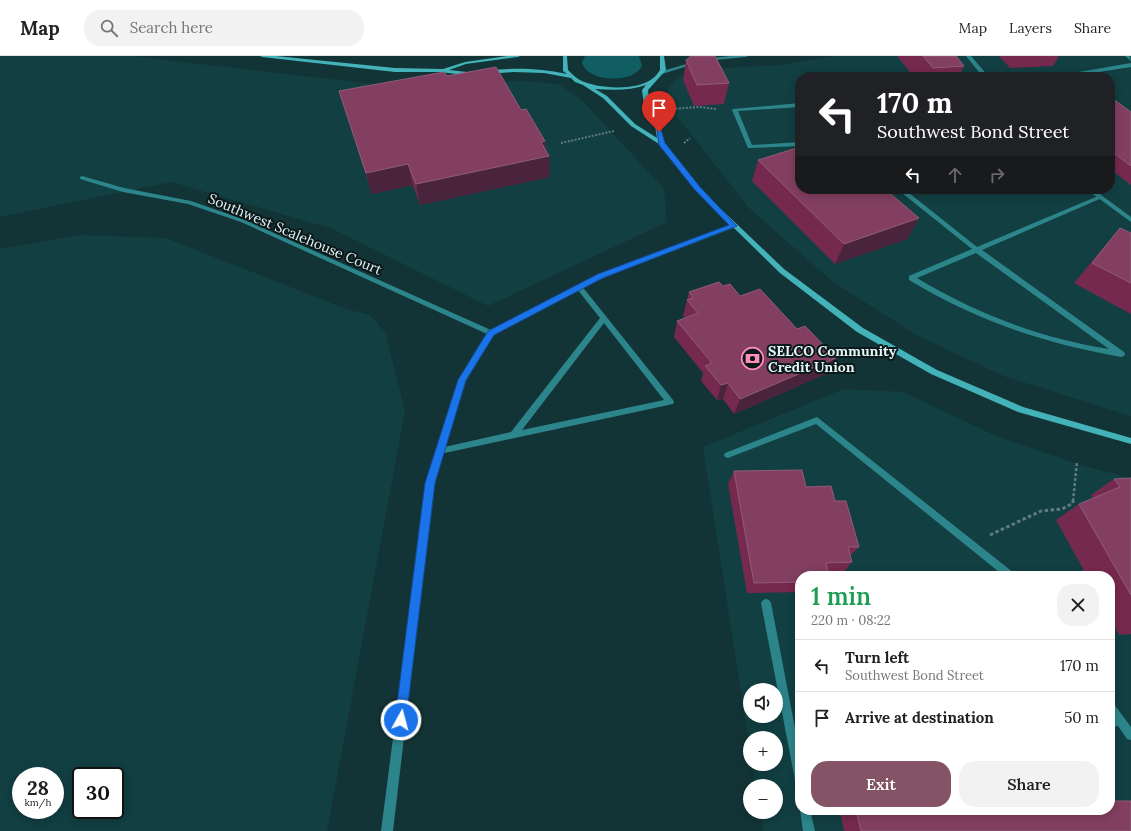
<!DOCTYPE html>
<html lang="en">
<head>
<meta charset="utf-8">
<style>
	:root { --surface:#fff; --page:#f2f2f2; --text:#222; --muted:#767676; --line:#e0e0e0; --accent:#855366 }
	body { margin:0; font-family:Lora,serif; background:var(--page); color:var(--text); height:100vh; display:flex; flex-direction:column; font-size:15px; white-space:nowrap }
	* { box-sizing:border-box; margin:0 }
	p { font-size:13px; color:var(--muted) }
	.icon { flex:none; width:22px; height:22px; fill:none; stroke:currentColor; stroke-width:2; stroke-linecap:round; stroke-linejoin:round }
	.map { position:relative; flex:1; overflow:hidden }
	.drawer { position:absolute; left:795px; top:515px; width:320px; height:244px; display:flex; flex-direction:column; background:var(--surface); border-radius:16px; box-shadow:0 2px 10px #0003 }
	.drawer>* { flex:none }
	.top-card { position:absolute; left:795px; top:16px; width:320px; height:122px; border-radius:16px; box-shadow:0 2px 10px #0003; background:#202124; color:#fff; overflow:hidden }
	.buttons { position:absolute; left:743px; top:627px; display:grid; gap:8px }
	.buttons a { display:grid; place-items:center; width:40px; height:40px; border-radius:50%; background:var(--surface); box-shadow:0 2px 10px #0003; font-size:20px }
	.speed { position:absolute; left:12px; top:711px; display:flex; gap:8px; font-size:20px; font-weight:700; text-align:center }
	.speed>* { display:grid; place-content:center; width:52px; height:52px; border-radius:50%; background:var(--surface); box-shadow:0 2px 10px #0003; line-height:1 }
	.speed small { font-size:10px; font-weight:400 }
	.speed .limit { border:2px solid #111; border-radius:6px; background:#fff; color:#111 }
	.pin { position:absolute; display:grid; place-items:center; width:34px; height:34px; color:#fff; margin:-41px -17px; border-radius:50% 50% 50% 0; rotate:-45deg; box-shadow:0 0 4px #0007 }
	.pin .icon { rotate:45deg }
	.me { position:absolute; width:44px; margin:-22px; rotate:7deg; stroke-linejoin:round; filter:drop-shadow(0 0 3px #0008) }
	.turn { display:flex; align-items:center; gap:14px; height:84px; padding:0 16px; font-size:18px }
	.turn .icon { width:52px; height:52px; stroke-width:2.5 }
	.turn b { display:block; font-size:28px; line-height:34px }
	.lanes { display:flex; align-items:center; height:38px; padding:0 16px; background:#0003; justify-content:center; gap:20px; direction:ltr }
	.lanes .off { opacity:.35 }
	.round { display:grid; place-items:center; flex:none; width:42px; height:42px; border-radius:16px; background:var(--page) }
	.head { display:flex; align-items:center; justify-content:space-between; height:68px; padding:0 16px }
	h1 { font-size:24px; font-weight:600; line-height:30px; color:#1e9e55 }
	.button { display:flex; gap:8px; margin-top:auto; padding:8px 16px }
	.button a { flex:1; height:46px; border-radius:16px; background:var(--accent); color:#fff; font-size:16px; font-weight:600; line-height:46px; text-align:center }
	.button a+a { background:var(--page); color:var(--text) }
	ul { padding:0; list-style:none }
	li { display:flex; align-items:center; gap:12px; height:52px; padding:0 16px; border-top:1px solid var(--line) }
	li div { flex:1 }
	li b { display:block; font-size:15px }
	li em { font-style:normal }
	header { display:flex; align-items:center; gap:24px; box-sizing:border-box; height:56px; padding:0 20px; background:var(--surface); border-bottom:1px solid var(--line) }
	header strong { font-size:19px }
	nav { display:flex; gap:22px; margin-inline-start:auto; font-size:14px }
	.search { width:280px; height:36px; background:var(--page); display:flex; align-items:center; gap:10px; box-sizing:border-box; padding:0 14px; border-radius:16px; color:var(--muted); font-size:15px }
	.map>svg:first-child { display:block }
	.built { fill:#123f42; fill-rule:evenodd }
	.green { fill:#105d62 }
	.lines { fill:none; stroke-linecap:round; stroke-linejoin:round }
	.path-far2 { stroke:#607b7d; stroke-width:2; stroke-dasharray:2 1.5; stroke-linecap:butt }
	.path-far1 { stroke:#607b7d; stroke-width:2.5; stroke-dasharray:3 2; stroke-linecap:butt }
	.path { stroke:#607b7d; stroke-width:3; stroke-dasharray:3.5 2.5; stroke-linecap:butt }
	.lane { fill:#2c858b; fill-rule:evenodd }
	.street { fill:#2c858b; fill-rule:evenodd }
	.secondary { fill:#43b2b9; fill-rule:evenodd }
	.wall { fill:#76294f }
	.shaded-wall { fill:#4a243d }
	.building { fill:#823f61; stroke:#915c78 }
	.route { fill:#1a73e8; stroke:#114b97 }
	.labels { text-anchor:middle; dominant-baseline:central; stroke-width:4; stroke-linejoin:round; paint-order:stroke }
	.street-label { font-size:14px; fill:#e3f5f6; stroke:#0b191a }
	.poi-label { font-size:14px; font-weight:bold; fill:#e3f5f6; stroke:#0b191a; text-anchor:start }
</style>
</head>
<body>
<header>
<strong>Map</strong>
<div class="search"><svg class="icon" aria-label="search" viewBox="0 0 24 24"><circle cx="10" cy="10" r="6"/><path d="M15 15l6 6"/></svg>Search here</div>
<nav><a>Map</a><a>Layers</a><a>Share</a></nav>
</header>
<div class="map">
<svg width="1131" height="775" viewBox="0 0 1131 775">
	<rect width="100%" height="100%" fill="#133436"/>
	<g class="built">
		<path d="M0 0H132L364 27 394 29 519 25 539 26 560 29 582 44 664 133 667 166 488 250 333 173 171 126 0 161Z"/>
		<path d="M836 0H1131V360L1006 321 916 279 832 225 750 153 671 53 666 42 668 33 675 24 681 19 703 13 779 9ZM800 21H1110V133H800Z"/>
		<path d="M80 179 166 182 346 253 370 259 385 276 405 355 327 775H0V193ZM21 720H55V754H21ZM81 720H115V754H81Z"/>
		<path d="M844 333 903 336 996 380 1083 410 1131 422V775H763L760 756H776V730H756L752 708H776V682H750V694L703 391ZM800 520H1110V754H800ZM750 634H776V660H750Z"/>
	</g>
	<path class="green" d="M585 0H639L642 9C636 28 586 27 582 6Z"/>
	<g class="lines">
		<g class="path-far2">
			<path d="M672 53 699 51 716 53"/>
			<path d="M561 87 614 75"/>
			<path d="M684 87 690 82"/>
		</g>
		<path class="path-far1" d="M1073 445 1077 406"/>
		<path class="path" d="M990 479 1041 455 1062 453 1073 447V444"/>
		<g class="lane">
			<path d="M1125 0H1130L1131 5Z"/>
			<path d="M1131 7V11L1080 19 1077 21H1070L1079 16Z"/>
			<path d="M800 47V51L738 55 752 89 800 86V90L748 92 732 54 733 53Z"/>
			<path d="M897 133H904L977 191 1098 140H1102V142L982 194 1124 296 1125 298 1124 300 1121 301C1042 287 978 265 909 224V220L972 193ZM976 197 1109 293C1040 282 977 258 917 222Z"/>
			<path d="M577 229H581L673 344 674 346 673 348 440 398 437 397 436 395 437 393 440 392 511 376 600 262 577 233ZM604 267 664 344 522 374Z"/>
			<path d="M817 361 1014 517 1016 520H1004L816 368 728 402 725 401 724 399 725 397Z"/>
			<path d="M766 543 769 544 771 547 795 672H800V682H797L800 697V729L796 728 795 724 761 547 763 544Z"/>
			<path d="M1110 647 1114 648 1131 671V684L1127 683 1118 670 1110 671Z"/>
			<path d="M800 753V754H810L815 775H803L800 754Z"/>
		</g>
		<g class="street">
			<path d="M730 0H748L746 1 704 5 662 18 659 16 704 3Z"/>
			<path d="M966 0H971L989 21H983Z"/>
			<path d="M82 120 124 132 191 145 245 164 491 274 598 218 732 169 734 168 737 170 736 171 602 222 494 279 466 325 434 427 393 775H381L426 427 458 324 487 278 241 166 188 148 123 136 80 123V121Z"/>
			<path d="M1086 133H1093L1131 161V166Z"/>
		</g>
		<g class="secondary">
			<path d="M260 0H276L395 12 443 13 465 6 507 0H520L518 1 466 8 449 14 476 17 477 18 474 20 440 16H395L262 1Z"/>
			<path d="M563 0H567L568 14C572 18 576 22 580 24 597 33 636 35 652 23 655 21 658 17 660 14V0H664L666 14 648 34 650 49 660 64 664 87 699 132 784 213 863 272 937 314 1023 351 1131 382V388L1018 356 931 318 857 276 780 217 695 134 659 88 631 70 603 42 583 29 575 26 571 22 544 17 513 16 488 18 485 16 488 14C517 12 539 12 567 18L563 15ZM646 29 642 34 644 49 654 64 657 82 635 68 607 40 595 33C613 34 629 35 646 29Z"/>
		</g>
	</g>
	<g class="wall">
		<path d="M897 0H956L964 10 958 21H914Z"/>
		<path d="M999 0H1061H1059L1053 10 1010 12Z"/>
		<path d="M686 4 729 27 724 48 694 50 683 24Z"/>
		<path d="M447 20 521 54 545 85 546 94 549 100 550 121 420 149 413 129 372 138 339 35Z"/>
		<path d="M1110 43 1131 56V129L1110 113Z"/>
		<path d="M758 104 919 162 907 183 835 208 752 125Z"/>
		<path d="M1120 172 1131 177V258L1074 227Z"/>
		<path d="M723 230 740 240 828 317 734 358 723 343 717 344 701 325 703 317 674 281 677 265 685 262 683 260 689 236Z"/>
		<path d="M734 415 806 431 835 445 859 491 850 500 852 506 842 518H829L800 520V536L747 537 728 428Z"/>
		<path d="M1131 422V578L1119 579 1110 562V520H1087L1056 464 1079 448 1093 442 1091 439 1114 423Z"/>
		<path d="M1111 745 1131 775H844L840 756 851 754H1110Z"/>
	</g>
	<g class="shaded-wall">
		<path d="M545 85 546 101 549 100 550 121 420 149 416 128 541 86Z"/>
		<path d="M408 108 413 129 372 138 366 117Z"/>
		<path d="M919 162 907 183 835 208 844 188Z"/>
		<path d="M836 302 828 317 734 358 740 343Z"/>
		<path d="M728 327 723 343 717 344 721 329Z"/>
	</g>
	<g class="building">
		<path d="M691 0H715L729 27 697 29 686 4Z"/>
		<path d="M923 0H956L964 10 933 12Z"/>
		<path d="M496 11 521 54 526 53 545 85 541 86 549 100 416 128 408 108 366 117 339 35 444 16 447 20Z"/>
		<path d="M1110 43H1113L1131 56V110L1110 94Z"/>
		<path d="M800 91V133H885L919 162 844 188 758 104Z"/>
		<path d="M1120 172 1131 177V227L1092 207Z"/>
		<path d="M719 226 723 230 730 228 740 240 760 233 797 273 805 270 836 302 740 343 728 327 721 329 705 310 712 307 677 265 698 257 687 244 693 242 689 236Z"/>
		<path d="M802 414 806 431 831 430 835 445H846L859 491H848L852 506 826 507 829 520H800V526L754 527 734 415Z"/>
		<path d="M1131 422V539L1079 448 1120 431 1114 423Z"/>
		<path d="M1110 743 1111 745H1131V775H861L856 754H1110Z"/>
	</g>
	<path class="route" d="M657 74H661L665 87 700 131 737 170 603 222 494 279 466 324 435 427 406 664 405 668 401 670 397 668 395 664 425 427 458 324 488 275 598 218 729 169 695 134 659 89Z"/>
	<defs>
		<symbol id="bank-ring" viewBox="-11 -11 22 22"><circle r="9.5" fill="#0b191a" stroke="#ff8eba" stroke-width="1.5"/><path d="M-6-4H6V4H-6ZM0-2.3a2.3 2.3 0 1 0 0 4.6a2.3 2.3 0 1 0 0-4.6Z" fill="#ff8eba"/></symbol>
	</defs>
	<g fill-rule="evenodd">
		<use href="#bank-ring" x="740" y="290" width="25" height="25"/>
	</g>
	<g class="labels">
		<g class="street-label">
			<text transform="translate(295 178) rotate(23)">Southwest Scalehouse Court</text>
		</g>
		<g class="poi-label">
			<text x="768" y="295">SELCO Community<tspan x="768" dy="16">Credit Union</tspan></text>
		</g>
	</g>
</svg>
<div class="buttons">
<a><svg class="icon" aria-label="sound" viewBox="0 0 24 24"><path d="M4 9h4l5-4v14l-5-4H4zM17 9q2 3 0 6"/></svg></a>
<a>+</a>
<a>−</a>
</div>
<div class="speed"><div>28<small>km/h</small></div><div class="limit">30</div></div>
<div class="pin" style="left:659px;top:76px;background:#d93025"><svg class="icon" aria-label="arrive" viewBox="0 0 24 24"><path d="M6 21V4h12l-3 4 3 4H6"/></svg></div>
<svg class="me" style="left:401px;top:664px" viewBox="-20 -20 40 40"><circle r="17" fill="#1a73e8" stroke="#fff" stroke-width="3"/><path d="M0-11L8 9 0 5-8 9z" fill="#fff"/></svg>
<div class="top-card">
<div class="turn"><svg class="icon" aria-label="left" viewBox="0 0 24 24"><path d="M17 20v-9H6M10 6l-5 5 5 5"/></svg><div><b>170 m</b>Southwest Bond Street</div></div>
<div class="lanes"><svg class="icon" aria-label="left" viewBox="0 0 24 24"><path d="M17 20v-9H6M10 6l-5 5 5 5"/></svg><svg class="icon off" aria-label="ahead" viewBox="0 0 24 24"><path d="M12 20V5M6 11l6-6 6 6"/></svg><svg class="icon off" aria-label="right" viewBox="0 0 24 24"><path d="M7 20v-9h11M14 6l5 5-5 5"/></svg></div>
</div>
<section class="drawer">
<div class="head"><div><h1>1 min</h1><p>220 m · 08:22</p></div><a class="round"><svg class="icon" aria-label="close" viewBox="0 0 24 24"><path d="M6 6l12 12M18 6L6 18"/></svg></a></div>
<ul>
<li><svg class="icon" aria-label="left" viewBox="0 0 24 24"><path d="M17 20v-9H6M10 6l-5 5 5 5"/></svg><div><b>Turn left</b><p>Southwest Bond Street</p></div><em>170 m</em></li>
<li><svg class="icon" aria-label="arrive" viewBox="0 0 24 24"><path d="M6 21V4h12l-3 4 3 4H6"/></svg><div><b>Arrive at destination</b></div><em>50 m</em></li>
</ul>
<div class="button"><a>Exit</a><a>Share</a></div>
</section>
</div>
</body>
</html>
